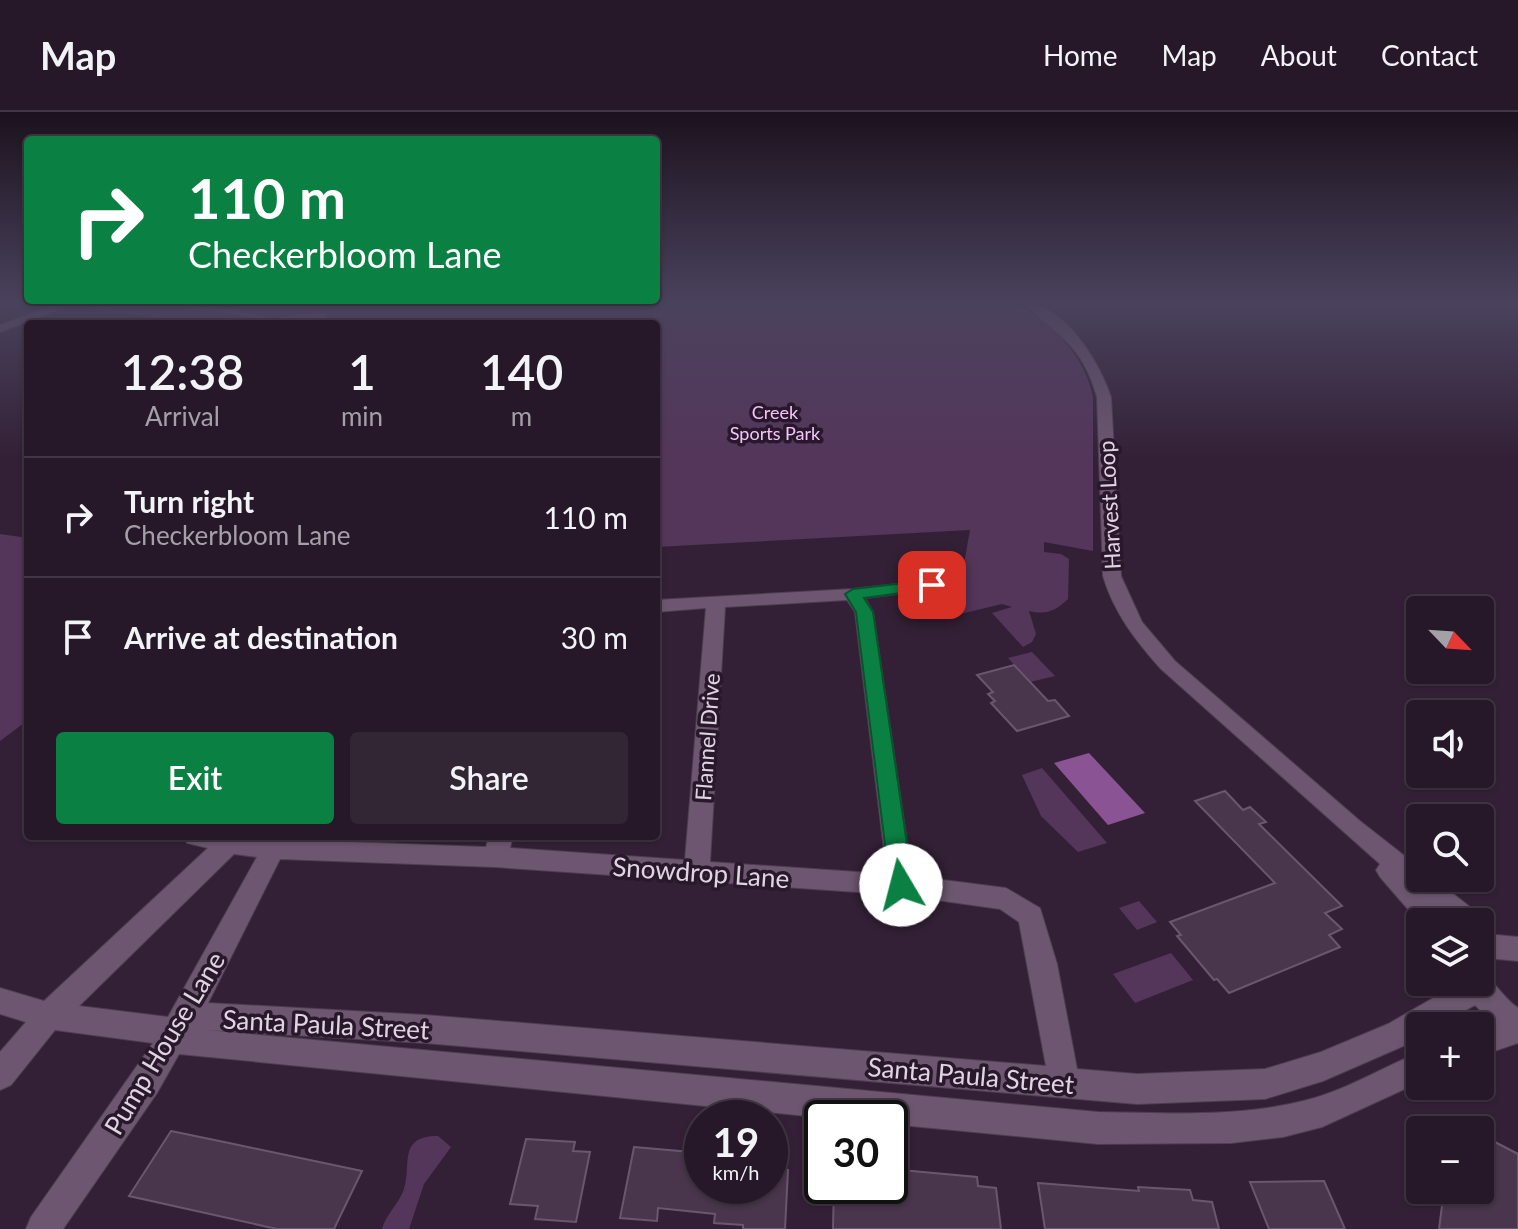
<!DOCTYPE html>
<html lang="en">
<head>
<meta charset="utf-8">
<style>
	:root { --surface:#261828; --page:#322534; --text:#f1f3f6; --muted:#a4a0a8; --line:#423745; --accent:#0b8043 }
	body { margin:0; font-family:Lato,sans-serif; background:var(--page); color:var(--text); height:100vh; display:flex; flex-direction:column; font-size:30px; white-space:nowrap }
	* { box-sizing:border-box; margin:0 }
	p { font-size:26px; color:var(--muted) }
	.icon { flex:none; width:44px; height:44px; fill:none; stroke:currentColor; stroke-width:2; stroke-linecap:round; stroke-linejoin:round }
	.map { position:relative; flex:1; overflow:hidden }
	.drawer { position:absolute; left:24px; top:208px; width:636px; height:520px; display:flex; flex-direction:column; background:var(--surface); border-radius:8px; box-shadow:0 2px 6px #0004,0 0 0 2px var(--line) }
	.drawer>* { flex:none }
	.top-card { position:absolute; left:24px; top:24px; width:636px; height:168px; border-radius:8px; box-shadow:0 2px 6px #0004,0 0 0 2px var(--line); background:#0b8043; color:#fff; overflow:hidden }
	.needle { width:52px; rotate:115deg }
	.tools { position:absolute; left:1406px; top:484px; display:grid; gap:16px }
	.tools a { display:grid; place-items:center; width:88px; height:88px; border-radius:8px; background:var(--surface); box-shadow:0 2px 6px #0004,0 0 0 2px var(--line); font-size:40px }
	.speed { position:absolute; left:684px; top:988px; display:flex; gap:16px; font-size:40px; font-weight:700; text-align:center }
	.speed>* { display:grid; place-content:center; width:104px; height:104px; border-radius:50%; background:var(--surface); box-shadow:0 2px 6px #0004,0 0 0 2px var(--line); line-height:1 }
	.speed small { font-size:20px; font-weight:400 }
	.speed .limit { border:4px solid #111; border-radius:12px; background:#fff; color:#111 }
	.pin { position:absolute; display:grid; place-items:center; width:68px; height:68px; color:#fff; margin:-34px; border-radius:16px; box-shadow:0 4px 12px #0006 }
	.me { position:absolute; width:88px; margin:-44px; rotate:352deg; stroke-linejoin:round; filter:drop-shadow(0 0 6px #0008) }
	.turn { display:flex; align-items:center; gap:28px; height:168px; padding:0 32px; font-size:36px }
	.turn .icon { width:104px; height:104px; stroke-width:2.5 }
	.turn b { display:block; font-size:56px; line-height:68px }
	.eta { display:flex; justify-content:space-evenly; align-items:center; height:136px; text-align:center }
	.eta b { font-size:48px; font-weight:600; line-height:56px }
	.primary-button { display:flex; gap:16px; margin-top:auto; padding:16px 32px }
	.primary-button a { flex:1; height:92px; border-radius:8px; background:var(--accent); color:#fff; font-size:32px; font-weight:600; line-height:92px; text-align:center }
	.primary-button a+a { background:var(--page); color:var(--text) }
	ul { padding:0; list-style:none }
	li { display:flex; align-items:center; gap:24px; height:120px; padding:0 32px; border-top:2px solid var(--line) }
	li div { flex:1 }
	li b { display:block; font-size:30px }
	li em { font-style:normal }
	header { display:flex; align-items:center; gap:48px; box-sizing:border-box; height:112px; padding:0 40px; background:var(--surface); border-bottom:2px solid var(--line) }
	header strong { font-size:38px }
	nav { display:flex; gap:44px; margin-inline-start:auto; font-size:28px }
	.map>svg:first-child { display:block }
	.green { fill:#54365a }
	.water { fill:#8a5394 }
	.building { fill:#49354c; stroke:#6b566f; stroke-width:2 }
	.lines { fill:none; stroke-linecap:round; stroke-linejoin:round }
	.service-casing { stroke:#4d3e50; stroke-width:2 }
	.minor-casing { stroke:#4d3e50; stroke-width:2 }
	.service { fill:#6d5770; fill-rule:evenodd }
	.minor { fill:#6d5770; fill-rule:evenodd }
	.route { fill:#0b8043; stroke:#07532c; stroke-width:2 }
	.labels { text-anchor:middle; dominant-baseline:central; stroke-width:7; stroke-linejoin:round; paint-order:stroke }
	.far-park-label { font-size:18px; fill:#f4c5fb; stroke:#29172c }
	.street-label { font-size:22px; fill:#e0d4e2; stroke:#29172c }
	.near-street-label { font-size:26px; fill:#e0d4e2; stroke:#29172c }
</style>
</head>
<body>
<header>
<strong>Map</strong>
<nav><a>Home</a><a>Map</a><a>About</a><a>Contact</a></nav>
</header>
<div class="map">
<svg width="1518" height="1117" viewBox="0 0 1518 1117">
	<rect width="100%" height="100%" fill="#332036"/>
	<g class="green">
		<path d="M89 191H1016C1053 213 1084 242 1093 285V439L1044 430V440L1061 442 1069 447 1068 487C1055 499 1047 503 1029 499L1036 522 1032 530 1023 535 992 501 1012 495 1002 492 960 502 961 468 970 418 656 435V212H247V209L208 212 78 195Z"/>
		<path d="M0 422 28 426V608L0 629Z"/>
		<path d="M1032 540 1055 564 1030 570 1008 546Z"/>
		<path d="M1042 656 1107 731 1078 740 1041 704 1022 663Z"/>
		<path d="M1139 789 1157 810 1137 818 1119 796Z"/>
		<path d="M1171 841 1193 868 1135 891 1113 862Z"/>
		<path d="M438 1024 451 1035 424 1072 409 1117H382C386 1102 399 1092 404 1077 412 1053 397 1024 438 1024Z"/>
	</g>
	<g class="water">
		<path d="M324 201 331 212H247L248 209Z"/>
		<path d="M1089 641 1145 701 1108 713 1054 651Z"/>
	</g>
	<g class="building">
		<path d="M1014 553 1048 589 1055 588 1069 604 1017 619 991 591 995 589 988 582 993 580 977 563Z"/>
		<path d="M1225 679 1243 698 1250 695 1266 710 1259 712 1342 794 1325 801 1342 817 1329 823 1340 835 1229 881 1217 867 1214 868 1177 824 1181 823 1170 810 1275 771 1195 689Z"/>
		<path d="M171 1019 229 1031 362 1059 334 1117H277L129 1084Z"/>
		<path d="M526 1027 575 1030 573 1039 590 1040 576 1110 535 1107 538 1094 510 1092Z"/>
		<path d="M1493 1029 1518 1042V1117H1439L1444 1078H1480V1031L1492 1038Z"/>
		<path d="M634 1035 702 1041V1074H770V1056L788 1058 785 1117H743V1113L714 1111 715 1102 658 1096 657 1109 620 1106Z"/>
		<path d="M890 1057 977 1065 978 1074 996 1076 1001 1117H833L834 1074H890Z"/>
		<path d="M1324 1069 1345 1117H1269L1250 1070Z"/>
		<path d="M1038 1071 1139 1079 1138 1075 1190 1078 1193 1088 1212 1090 1219 1117H1045Z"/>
	</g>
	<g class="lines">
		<defs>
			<path id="service" d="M169 191H182L264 204 271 212H265L262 207Z"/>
			<g id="minor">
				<path d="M61 191H76L0 220V213Z"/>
				<path d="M1024 191C1064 191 1100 251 1111 285L1121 464 1142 510 1175 549 1360 709 1420 756V766H1433L1479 802 1483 810 1480 817V810H1451L1446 806 1448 810 1420 811 1380 765 1376 758 1380 752 1161 557C1136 529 1114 501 1103 464L1097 285C1082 232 1060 226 1024 191Z"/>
				<path d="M932 468 941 473 938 477 865 486 873 500 912 764 1006 776 1040 796 1057 852 1077 957 1137 962 1265 957 1321 940 1388 912 1461 870H1480V859C1494 868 1503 886 1518 896V931L1480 944V916L1494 912 1475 893 1437 914H1420V925L1408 932 1323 969 1265 987 1137 992 425 931 206 918 1098 1000C1167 1001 1239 1006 1307 988 1346 978 1382 956 1420 940V970L1322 1015 1283 1025 1231 1031 1098 1032 890 1012V1006H827L179 942 157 981 63 1117H26L31 1105 153 931 55 918 11 973 0 978V940L26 910 0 902V876L44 889 208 736 187 731 184 724 486 735 489 724H513L510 736 685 748 706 496 656 500V488L853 477ZM847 488 855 500 887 762 710 750 725 495ZM234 742 257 745 168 905 79 894ZM280 747 495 755 901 783 1000 797 1019 810 1046 954 425 903 208 891Z"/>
				<path d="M1497 823 1518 825V849L1497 847 1480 852V828Z"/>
			</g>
		</defs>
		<use href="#service" class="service-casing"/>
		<use href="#minor" class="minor-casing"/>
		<use href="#service" class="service"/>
		<use href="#minor" class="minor"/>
	</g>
	<linearGradient id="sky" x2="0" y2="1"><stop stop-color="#1c121e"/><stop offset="0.55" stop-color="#4a425d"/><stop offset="1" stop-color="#4a425d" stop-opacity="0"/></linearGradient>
	<rect width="1518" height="347" fill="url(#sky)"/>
	<path class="route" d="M932 468 941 473 938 476 864 486 873 500 913 773 910 780 901 783 893 780 890 773 856 500 845 482 853 477Z"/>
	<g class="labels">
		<g class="far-park-label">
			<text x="775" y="300">Creek<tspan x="775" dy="21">Sports Park</tspan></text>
		</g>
		<g class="street-label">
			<text transform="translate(1109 393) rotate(-93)">Harvest Loop</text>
			<text transform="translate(707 625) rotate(-86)">Flannel Drive</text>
		</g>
		<g class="near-street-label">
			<text transform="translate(701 760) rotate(4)">Snowdrop Lane</text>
			<text transform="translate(326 912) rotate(3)">Santa Paula Street</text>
			<text transform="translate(164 931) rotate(-59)">Pump House Lane</text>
			<text transform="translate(971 963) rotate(5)">Santa Paula Street</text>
		</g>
	</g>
</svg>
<div class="tools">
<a><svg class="needle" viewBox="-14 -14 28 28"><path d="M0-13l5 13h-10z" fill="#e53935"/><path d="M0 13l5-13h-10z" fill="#a4a0a8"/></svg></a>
<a><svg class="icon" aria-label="sound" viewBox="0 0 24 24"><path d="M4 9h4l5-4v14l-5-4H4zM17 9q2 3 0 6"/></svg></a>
<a><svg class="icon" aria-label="search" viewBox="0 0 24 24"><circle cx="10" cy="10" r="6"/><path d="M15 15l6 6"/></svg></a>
<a><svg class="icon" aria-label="layers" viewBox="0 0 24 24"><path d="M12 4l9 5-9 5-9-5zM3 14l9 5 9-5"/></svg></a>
<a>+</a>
<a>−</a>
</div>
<div class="speed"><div>19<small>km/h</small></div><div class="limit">30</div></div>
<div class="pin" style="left:932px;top:473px;background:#d93025"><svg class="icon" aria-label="arrive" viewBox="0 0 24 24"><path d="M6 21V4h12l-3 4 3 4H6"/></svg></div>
<svg class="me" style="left:901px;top:773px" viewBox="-20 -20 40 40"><circle r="19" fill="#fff"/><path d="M0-13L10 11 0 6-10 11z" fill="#0b8043"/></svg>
<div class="top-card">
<div class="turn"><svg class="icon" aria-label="right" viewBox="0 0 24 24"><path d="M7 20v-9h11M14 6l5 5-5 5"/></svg><div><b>110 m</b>Checkerbloom Lane</div></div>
</div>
<section class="drawer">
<div class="eta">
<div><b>12:38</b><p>Arrival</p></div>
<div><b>1</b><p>min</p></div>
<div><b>140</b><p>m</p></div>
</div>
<ul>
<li><svg class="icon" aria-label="right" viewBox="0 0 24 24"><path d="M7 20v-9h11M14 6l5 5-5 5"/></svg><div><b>Turn right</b><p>Checkerbloom Lane</p></div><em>110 m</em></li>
<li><svg class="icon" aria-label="arrive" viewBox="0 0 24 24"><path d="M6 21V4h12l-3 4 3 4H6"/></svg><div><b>Arrive at destination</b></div><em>30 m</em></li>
</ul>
<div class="primary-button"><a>Exit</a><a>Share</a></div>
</section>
</div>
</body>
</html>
